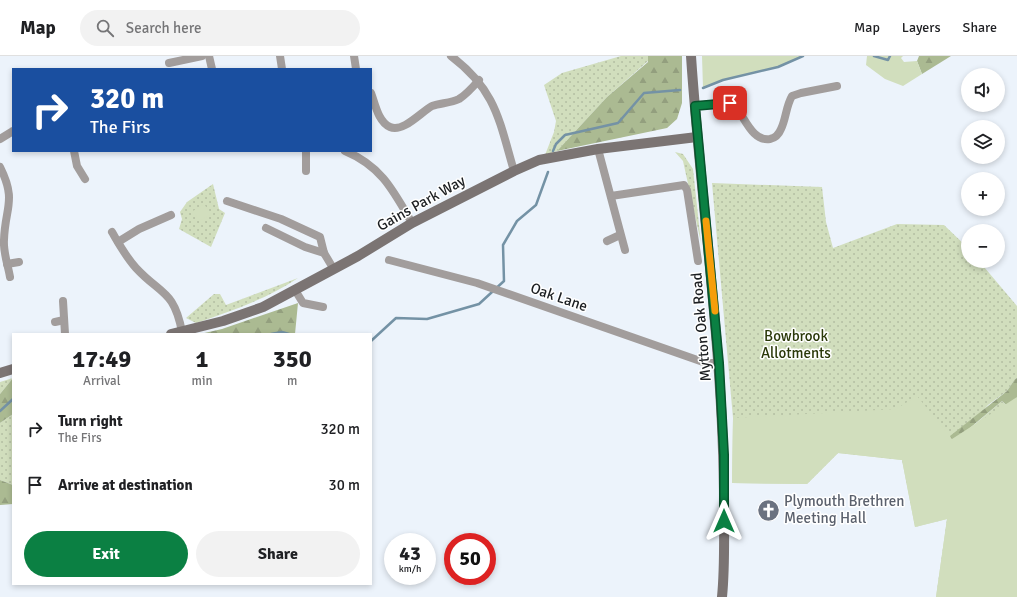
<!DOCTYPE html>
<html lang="en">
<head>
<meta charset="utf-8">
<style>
	:root { --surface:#fff; --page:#f2f2f2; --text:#202124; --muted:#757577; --line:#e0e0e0; --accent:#0b8043 }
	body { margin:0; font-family:Signika,sans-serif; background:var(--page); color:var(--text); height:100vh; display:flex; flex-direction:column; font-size:15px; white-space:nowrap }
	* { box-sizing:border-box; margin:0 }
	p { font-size:13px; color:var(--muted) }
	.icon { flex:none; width:22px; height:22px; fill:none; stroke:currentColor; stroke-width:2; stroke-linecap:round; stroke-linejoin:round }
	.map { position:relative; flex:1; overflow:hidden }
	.side { position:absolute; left:12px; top:277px; width:360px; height:252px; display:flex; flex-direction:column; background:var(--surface); border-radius:0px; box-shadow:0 2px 6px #0003 }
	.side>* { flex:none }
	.top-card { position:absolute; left:12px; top:12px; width:360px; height:84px; border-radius:0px; box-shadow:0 2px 6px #0003; background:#1a4fa0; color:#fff; overflow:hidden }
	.buttons { position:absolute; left:961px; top:12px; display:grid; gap:8px }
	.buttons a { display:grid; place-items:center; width:44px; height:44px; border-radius:50%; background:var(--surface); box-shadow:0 2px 6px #0003; font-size:20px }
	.speed { position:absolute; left:384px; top:477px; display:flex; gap:8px; font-size:20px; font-weight:700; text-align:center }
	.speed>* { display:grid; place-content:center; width:52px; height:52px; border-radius:50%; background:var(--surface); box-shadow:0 2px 6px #0003; line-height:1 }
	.speed small { font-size:10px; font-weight:400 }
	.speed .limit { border:6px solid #d22; background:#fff; color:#111 }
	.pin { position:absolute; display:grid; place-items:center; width:34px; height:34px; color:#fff; margin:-17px; border-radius:8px; box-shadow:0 2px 6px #0006 }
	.me { position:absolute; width:44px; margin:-22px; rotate:0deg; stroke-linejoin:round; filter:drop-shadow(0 0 3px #0008) }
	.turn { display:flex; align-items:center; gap:14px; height:84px; padding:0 12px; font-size:18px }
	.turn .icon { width:52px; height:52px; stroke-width:2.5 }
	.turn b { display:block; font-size:28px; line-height:34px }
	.eta { display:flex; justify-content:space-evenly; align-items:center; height:68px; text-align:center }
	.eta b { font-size:24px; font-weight:700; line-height:28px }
	.action { display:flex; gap:8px; margin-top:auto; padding:8px 12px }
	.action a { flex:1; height:46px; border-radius:24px; background:var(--accent); color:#fff; font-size:16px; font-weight:700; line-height:46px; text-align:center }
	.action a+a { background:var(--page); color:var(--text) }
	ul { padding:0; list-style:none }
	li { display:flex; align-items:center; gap:12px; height:56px; padding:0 12px }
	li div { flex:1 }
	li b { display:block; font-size:15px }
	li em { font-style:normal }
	header { display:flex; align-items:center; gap:24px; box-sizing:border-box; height:56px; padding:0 20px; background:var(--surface); border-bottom:1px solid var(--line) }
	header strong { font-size:19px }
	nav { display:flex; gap:22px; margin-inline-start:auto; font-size:14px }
	.search { width:280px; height:36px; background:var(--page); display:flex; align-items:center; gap:10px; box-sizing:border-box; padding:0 14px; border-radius:22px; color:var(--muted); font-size:15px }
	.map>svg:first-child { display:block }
	.grass { fill:url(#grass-dots) }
	.forest { fill:url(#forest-firs) }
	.park { fill:#d1debd }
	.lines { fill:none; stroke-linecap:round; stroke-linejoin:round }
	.stream { stroke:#7492a5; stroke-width:2.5 }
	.street { stroke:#a29d9c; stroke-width:8 }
	.secondary { stroke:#7b7473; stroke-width:10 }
	.route-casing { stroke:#07532c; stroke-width:10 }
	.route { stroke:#0b8043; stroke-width:7 }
	.slow { stroke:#f59e0b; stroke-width:7 }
	.labels { text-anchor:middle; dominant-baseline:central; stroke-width:3; stroke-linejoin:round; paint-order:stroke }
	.street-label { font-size:15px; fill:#1c1f22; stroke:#fff }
	.park-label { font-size:15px; fill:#2a3808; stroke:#fff }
	.worship-label { font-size:15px; fill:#5b616d; stroke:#fff; text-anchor:start }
</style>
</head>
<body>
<header>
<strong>Map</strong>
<div class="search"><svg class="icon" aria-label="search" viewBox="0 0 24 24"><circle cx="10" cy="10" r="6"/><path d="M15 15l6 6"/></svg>Search here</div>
<nav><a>Map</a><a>Layers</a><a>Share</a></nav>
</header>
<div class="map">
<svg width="1017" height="541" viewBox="0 0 1017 541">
	<defs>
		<pattern id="grass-dots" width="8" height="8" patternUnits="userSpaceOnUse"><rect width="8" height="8" fill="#d1debd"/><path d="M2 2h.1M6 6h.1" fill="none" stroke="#b3bea2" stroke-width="1.8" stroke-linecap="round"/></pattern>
		<pattern id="forest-firs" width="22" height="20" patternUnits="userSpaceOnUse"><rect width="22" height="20" fill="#abba92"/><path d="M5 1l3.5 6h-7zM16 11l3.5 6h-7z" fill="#939f7e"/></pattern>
	</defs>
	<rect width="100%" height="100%" fill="#ecf3fb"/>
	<g class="grass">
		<path d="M621 0H648V5L607 41 557 95 545 99 554 76 556 65 544 29 562 17Z"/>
		<path d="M675 96 683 98 693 113 701 187 683 105Z"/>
		<path d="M712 127 822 131 826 166 833 192 897 168 944 169 968 192V205H979L1017 250V322L1015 323 1007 335 988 349 953 387 1002 345 1016 359 1017 541H936L947 463 915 471 902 404 838 397 807 428 732 427 733 362Z"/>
		<path d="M213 128 219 153 225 157 211 191 179 173 182 163 180 156 187 146Z"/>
		<path d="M298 222C267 243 231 255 196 267L186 262 214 238H220L226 249Z"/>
		<path d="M13 322 0 338V326Z"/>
		<path d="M13 358V429L0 424V367Z"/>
	</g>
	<g class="forest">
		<path d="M648 0H682V47L677 63 667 72 557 95 607 41 648 6Z"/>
		<path d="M919 0H951L922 18 917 5Z"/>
		<path d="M298 247 295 278H200L222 273Z"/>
		<path d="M13 322V358L0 367V338Z"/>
		<path d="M1017 322V359L1002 345 952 387 950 380 1007 335 1015 323Z"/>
		<path d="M0 424 13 429V448L0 449Z"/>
	</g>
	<g class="park">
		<path d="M702 0H803L778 11 723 24 703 32Z"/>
		<path d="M867 0H903L901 2 904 6 917 5 922 18 903 30 885 23 866 9Z"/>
		<path d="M204 148 211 158 200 165 193 155Z"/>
		<path d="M917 340 952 383 1017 341V541H936L947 463 915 471 902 404 838 397 807 428 732 427 733 362 896 353Z"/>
	</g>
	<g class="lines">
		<g class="stream">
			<path d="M874 0 888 4 890 0"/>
			<path d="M703 32 723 24 778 11 803 0"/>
			<path d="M553 95 556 88 565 79 618 67 644 37 680 34"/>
			<path d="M271 278 282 276 289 278"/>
			<path d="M371 285 396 262 427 263 479 248 504 225 503 189 517 165 536 149 548 116"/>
			<path d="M0 355 13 343"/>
		</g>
		<g class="street">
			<path d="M209 0 212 13"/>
			<path d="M280 0 282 13"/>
			<path d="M354 0 356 13"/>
			<path d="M451 0C496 34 499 64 514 115"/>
			<path d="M169 7 202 0"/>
			<path d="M371 37C375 47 378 66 390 71 403 77 421 56 432 50 441 47 451 47 459 43 467 38 473 31 479 24"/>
			<path d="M695 50 728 46 733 48C744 58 751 86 770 83 775 82 779 78 781 73 786 63 786 50 792 40L801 37 837 30"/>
			<path d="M0 83 13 75"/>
			<path d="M598 93 625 194"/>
			<path d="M74 95 77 110 85 123"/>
			<path d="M345 95C381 110 393 134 412 167"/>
			<path d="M0 111C17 145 5 151 4 184 3 196 8 209 10 221"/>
			<path d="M306 115V95"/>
			<path d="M611 140 684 129 687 134 698 205"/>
			<path d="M227 145 281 163 320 181 324 197 333 212"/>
			<path d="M266 172 305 191 324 197"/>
			<path d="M112 176C119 188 126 201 136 212 161 239 174 234 182 276"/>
			<path d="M607 185 620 179"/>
			<path d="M118 186 139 173 171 159"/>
			<path d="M389 204 477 227 706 307H719"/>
			<path d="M7 208 19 206"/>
			<path d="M295 234 303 247 323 251"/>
			<path d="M63 245 65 278"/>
			<path d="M55 266 64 264"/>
		</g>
		<g class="secondary">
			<path d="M691 0C701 150 724 299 724 450 724 480 725 511 722 541"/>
			<path d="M171 278 223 265 263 251 358 200 412 167 514 115 539 104 598 93 697 81"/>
			<path d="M0 317 13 313"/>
		</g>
	</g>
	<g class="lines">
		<defs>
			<path id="route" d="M724 465V399L719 307 695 50 730 47"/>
		</defs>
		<use href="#route" class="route-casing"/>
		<use href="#route" class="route"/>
		<path class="slow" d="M706 165 715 255"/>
	</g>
	<defs>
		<symbol id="church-disc" viewBox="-11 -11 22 22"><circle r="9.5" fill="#6b7280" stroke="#fff"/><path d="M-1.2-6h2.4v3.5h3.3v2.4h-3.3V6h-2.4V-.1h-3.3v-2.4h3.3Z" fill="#fff"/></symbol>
	</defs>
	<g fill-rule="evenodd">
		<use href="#church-disc" x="756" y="442" width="25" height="25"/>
	</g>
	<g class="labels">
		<g class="street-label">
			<text transform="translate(421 147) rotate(-29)">Gains Park Way</text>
			<text transform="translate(559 241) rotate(19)">Oak Lane</text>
			<text transform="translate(701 271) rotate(-95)">Mytton Oak Road</text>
		</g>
		<g class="park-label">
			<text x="796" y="280">Bowbrook<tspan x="796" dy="17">Allotments</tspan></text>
		</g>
		<g class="worship-label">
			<text x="784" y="445">Plymouth Brethren<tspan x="784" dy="17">Meeting Hall</tspan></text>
		</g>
	</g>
</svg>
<div class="buttons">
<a><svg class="icon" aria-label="sound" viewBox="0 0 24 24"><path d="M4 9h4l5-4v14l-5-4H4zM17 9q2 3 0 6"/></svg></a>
<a><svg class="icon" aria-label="layers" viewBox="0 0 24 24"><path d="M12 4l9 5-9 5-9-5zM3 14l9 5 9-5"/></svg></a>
<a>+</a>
<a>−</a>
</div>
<div class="speed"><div>43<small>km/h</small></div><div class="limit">50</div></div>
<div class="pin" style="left:730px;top:47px;background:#d93025"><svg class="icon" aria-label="arrive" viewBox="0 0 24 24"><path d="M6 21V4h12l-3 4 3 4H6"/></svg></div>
<svg class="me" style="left:724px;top:465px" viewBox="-20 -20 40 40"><path d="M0-17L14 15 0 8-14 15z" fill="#0b8043" stroke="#fff" stroke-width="4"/></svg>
<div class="top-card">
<div class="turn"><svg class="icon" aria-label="right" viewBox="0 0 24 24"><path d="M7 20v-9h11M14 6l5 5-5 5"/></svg><div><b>320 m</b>The Firs</div></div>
</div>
<section class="side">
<div class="eta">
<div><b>17:49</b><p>Arrival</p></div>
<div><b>1</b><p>min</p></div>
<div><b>350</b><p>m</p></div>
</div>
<ul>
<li><svg class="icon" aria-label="right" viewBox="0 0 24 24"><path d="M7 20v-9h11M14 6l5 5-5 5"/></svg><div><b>Turn right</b><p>The Firs</p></div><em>320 m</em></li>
<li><svg class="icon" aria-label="arrive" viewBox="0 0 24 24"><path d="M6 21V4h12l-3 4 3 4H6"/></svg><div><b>Arrive at destination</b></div><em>30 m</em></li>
</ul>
<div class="action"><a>Exit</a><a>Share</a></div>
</section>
</div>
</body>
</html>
